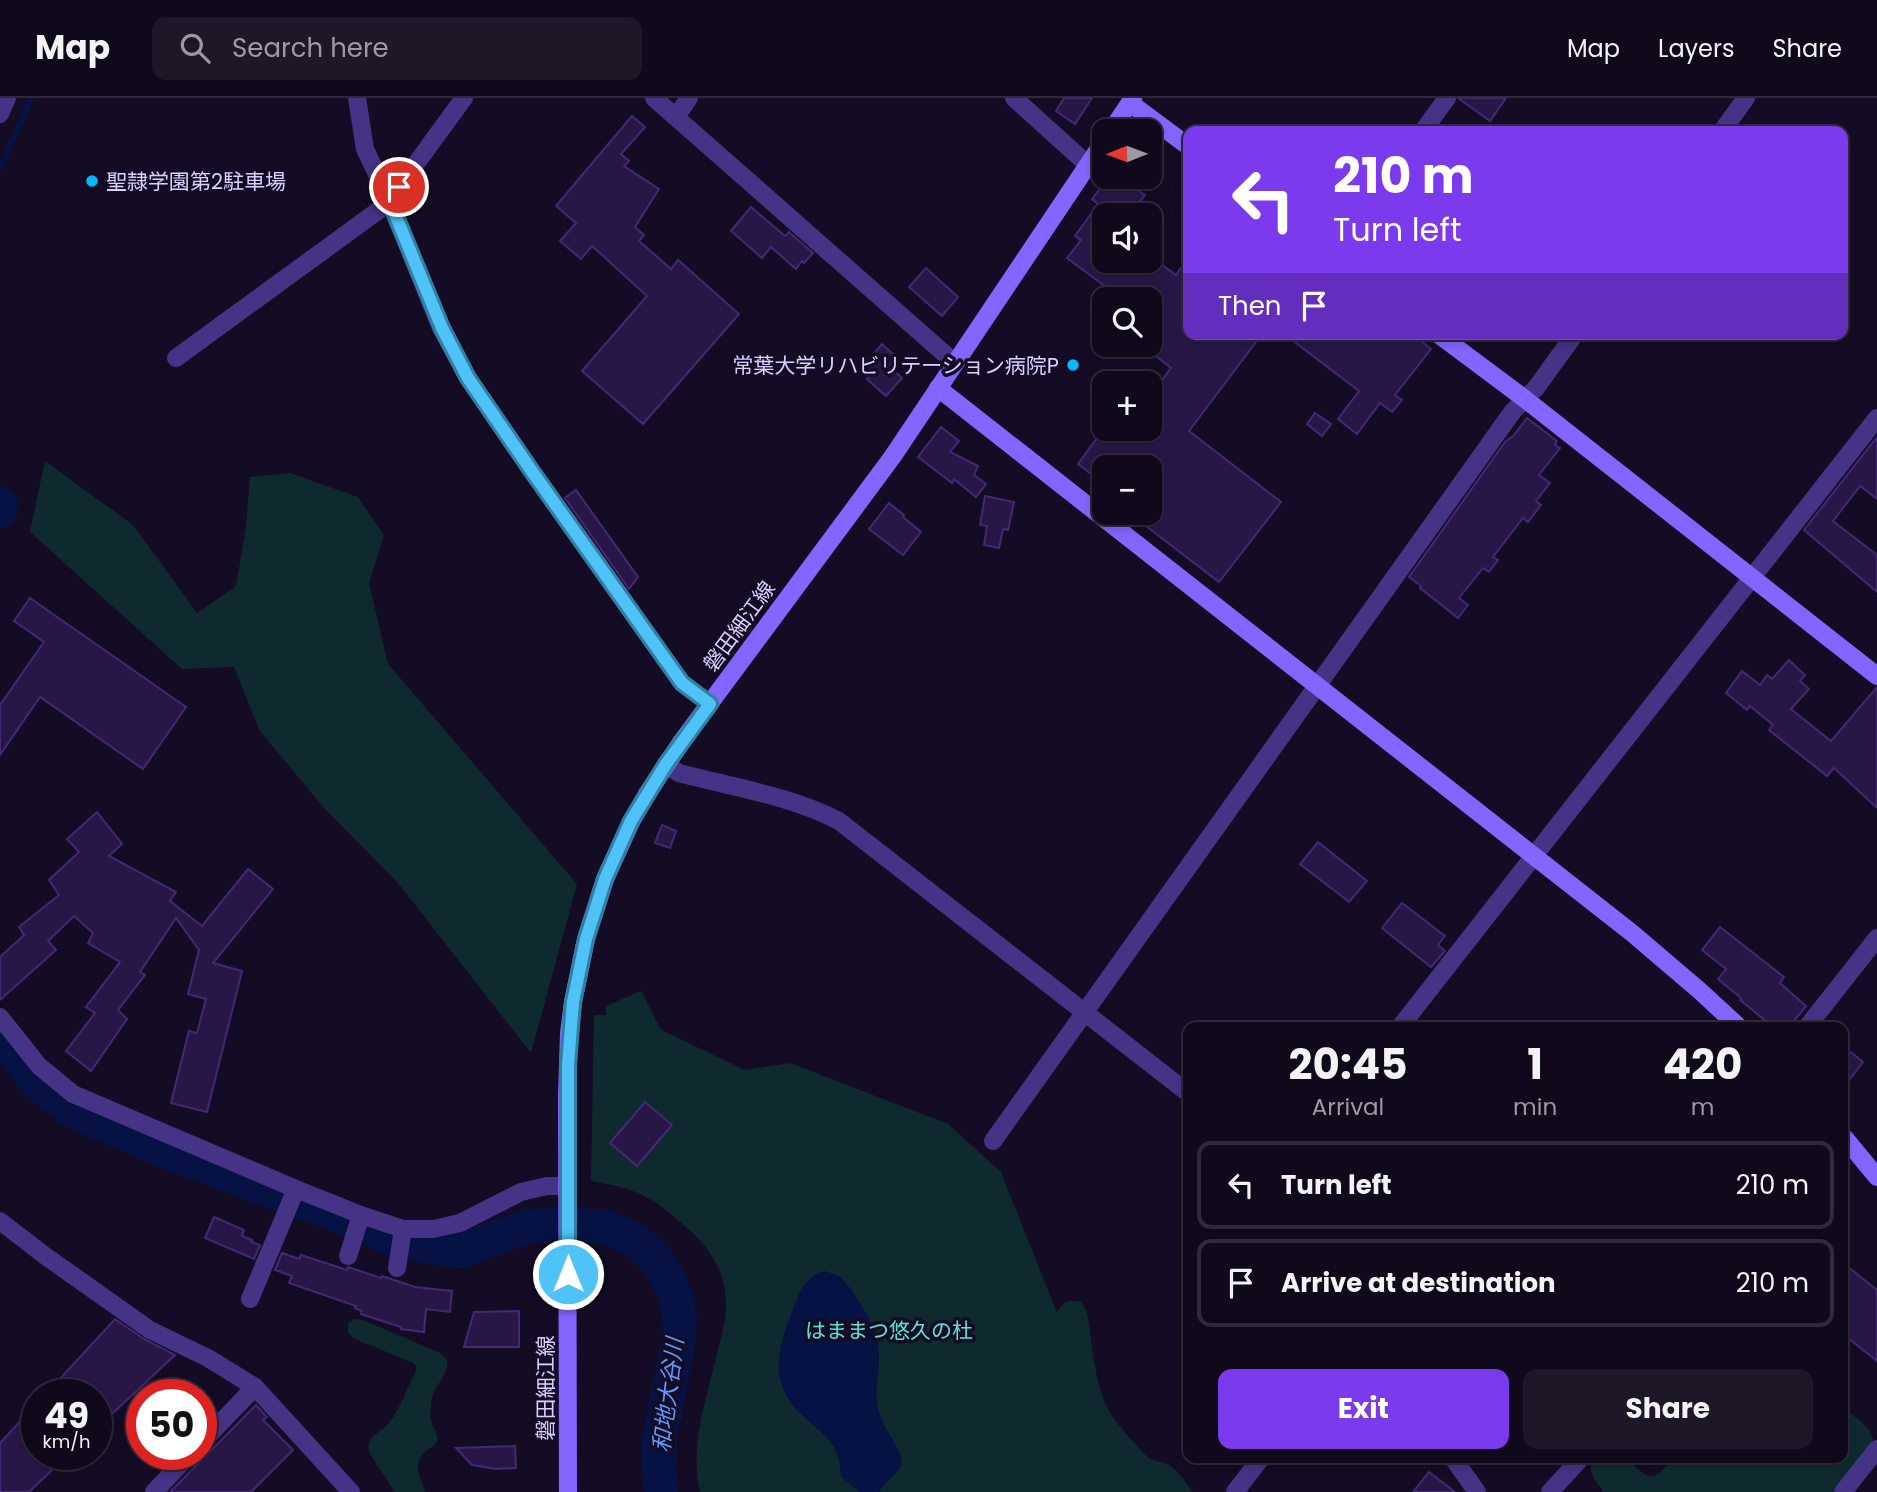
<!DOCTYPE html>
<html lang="en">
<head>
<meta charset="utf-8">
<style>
	:root { --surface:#0f091b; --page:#1d1728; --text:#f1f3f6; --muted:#9b9aa3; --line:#2f2a3a; --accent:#7c3aed }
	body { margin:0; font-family:Poppins,"Noto Sans JP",sans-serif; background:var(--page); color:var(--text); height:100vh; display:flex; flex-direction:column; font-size:26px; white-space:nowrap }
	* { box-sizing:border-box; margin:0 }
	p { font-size:23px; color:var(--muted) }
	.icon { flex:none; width:38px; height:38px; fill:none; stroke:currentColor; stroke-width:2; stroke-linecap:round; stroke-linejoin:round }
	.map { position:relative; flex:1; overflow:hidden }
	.sheet { position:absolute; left:1183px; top:924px; width:665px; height:441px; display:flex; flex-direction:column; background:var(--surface); border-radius:14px; box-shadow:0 4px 10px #0003,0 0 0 2px var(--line) }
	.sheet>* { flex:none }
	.hud { position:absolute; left:1183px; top:28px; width:665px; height:214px; border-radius:14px; box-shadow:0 4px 10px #0003,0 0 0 2px var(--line); background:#7c3aed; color:#fff; overflow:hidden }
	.needle { width:46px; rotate:269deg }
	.buttons { position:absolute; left:1092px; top:21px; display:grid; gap:14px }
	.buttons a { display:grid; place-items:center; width:70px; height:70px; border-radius:14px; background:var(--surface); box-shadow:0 4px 10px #0003,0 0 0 2px var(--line); font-size:35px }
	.speed { position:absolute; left:21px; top:1281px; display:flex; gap:14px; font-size:35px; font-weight:700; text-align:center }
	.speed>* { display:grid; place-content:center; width:91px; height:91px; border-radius:50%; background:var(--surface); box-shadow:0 4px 10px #0003,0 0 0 2px var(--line); line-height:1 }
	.speed small { font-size:18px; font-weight:400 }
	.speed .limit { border:10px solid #d22; background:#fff; color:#111 }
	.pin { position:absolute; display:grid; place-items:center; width:60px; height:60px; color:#fff; margin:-30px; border:4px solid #fff; border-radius:50%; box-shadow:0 2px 7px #0007 }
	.me { position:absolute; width:77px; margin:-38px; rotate:0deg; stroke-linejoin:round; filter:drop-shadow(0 0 5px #0008) }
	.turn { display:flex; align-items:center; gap:24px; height:147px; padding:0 35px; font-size:32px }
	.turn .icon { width:91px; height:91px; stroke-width:2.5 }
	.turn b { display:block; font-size:49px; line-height:60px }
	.then { display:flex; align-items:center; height:66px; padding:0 35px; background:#0003; gap:14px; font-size:26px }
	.eta { display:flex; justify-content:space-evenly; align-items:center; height:119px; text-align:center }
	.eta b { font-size:42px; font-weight:700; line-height:49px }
	.cta { display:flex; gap:14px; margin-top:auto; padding:14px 35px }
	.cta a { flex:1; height:80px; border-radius:14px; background:var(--accent); color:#fff; font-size:28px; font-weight:700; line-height:80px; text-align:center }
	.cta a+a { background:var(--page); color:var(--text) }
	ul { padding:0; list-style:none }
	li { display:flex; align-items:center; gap:21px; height:88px; margin:0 14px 10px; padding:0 21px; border:4px solid var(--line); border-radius:14px }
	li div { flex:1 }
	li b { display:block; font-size:26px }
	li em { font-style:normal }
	header { display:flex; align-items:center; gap:42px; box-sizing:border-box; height:98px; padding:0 35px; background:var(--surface); border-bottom:2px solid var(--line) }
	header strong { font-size:33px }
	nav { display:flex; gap:38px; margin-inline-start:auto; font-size:24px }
	.search { width:490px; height:63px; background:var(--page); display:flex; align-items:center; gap:18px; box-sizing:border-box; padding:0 24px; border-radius:14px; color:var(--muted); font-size:26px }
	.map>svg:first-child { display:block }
	.green { fill:#0f2a2e }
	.water { fill:#061243 }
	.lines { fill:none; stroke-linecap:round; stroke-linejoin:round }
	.stream { stroke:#061243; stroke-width:6 }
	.river { stroke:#061243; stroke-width:35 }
	.building { fill:#281746; stroke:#432873; stroke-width:2 }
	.street { stroke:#453486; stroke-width:18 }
	.secondary { stroke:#8366ff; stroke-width:18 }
	.route-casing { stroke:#337fa1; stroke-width:18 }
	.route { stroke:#4fc3f7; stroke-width:12 }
	.poi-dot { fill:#00b8fa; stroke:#140c24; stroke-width:2.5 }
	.labels { text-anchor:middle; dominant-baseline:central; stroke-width:7; stroke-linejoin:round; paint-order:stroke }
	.poi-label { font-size:21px; fill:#dccfff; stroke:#140c24; text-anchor:start }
	.street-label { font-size:21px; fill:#dccfff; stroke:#140c24 }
	.park-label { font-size:21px; fill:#53e7da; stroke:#140c24 }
	.water-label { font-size:23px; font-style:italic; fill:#5d99ff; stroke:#140c24 }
</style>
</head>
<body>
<header>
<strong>Map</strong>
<div class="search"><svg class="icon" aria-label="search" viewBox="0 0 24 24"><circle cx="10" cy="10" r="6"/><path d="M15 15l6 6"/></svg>Search here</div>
<nav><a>Map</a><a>Layers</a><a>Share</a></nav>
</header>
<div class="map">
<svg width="1877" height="1394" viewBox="0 0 1877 1394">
	<rect width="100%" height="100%" fill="#140c24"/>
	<g class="green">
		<path d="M45 363 133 427 197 515 236 488 246 429 250 379 290 375 358 399 384 437 369 485 388 566 577 786 531 955 398 785 325 711 260 633 234 569 182 571 30 434Z"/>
		<path d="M641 893 661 932 745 972 790 965 948 1026 1001 1074 1057 1215C1064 1202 1066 1202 1081 1204L1087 1214C1091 1240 1095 1284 1106 1307 1115 1326 1133 1343 1147 1359 1154 1364 1162 1363 1169 1367 1179 1373 1186 1386 1193 1394H700C689 1347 707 1298 718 1252 721 1238 727 1220 726 1205 726 1173 708 1147 685 1128 650 1097 637 1091 591 1083L594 917H606V908Z"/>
		<path d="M354 1221 363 1222 440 1255 447 1261C449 1279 432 1288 431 1306 430 1311 430 1317 431 1322 432 1329 439 1336 437 1343 435 1348 428 1351 425 1354 412 1366 420 1380 426 1394H395L370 1356C369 1351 368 1350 369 1345 372 1336 384 1332 389 1325 401 1310 407 1289 416 1273V1268L413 1265 353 1240 348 1234V1226Z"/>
		<path d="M1843 1310C1854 1319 1873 1328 1873 1344L1836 1394H1604C1596 1383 1586 1374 1593 1360H1626C1649 1381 1651 1387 1673 1360H1843Z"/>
	</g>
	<path class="water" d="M824 1173C842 1177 846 1184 856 1199 870 1220 881 1239 879 1265 878 1282 874 1297 879 1314 884 1333 902 1348 902 1368L878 1394H860L841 1379C840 1345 825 1339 803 1318 768 1286 777 1252 792 1214 800 1194 802 1181 824 1173Z"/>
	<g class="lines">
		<path class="stream" d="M0 71 31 0"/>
		<g class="river">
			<path d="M0 406V413"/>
			<path d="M0 939 41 987 69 1011 175 1057 338 1117 396 1143 459 1153 528 1128 584 1127 608 1130 631 1140 651 1156 666 1176 676 1199 680 1224 677 1249 659 1343V1369L661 1394"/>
		</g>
	</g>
	<g class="building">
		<path d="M1064 0H1092L1075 26 1056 13Z"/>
		<path d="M1458 0H1506L1490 23Z"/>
		<path d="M632 18 645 29 621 56 629 63 624 68 659 91 635 129 644 137 639 143 671 171 678 162 739 216 643 326 582 273 647 198 592 148 581 161 560 143 576 125 556 108Z"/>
		<path d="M1109 79H1150L1139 93 1145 97 1130 117H1104V163H1157L1176 177 1188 160V236H1262L1189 333 1281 404 1219 484 1129 415H1150V369H1104V386L1078 366 1103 332 1117 342 1125 331H1150V298L1171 270 1152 255 1162 242 1150 233V201H1122L1067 160 1081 142 1075 138 1098 106 1092 101Z"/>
		<path d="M751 109 785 138 789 134 813 155 804 165 802 163 796 171 771 149 762 160 731 133Z"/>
		<path d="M926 170 958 199 942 218 909 189Z"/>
		<path d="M1284 236H1412L1431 251 1395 297 1402 302 1392 314 1380 305 1357 336 1338 321 1359 293Z"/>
		<path d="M882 246 896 259 889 268 902 280 886 298 867 281 873 273 865 266Z"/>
		<path d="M1315 315 1331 326 1322 338 1307 326Z"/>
		<path d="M1527 320 1557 343 1555 347 1560 350 1539 377 1550 385 1536 403 1541 407 1528 424 1523 420 1493 459 1498 462 1489 474 1483 470 1459 500 1468 507 1458 520 1420 490 1421 488 1409 479 1505 344 1513 338Z"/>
		<path d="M941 329 959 343 950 354 978 368 974 377 986 386 976 399 954 381 952 385 918 359Z"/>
		<path d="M1877 339V401L1860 388 1833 423 1877 457V494L1804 432Z"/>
		<path d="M576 392 638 479 629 491 565 400Z"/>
		<path d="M985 398 1014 404 1008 432 1003 431 999 450 984 447 987 428 980 427Z"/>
		<path d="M889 405 904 417 903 419 921 434 903 457 869 431Z"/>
		<path d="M30 500 186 609 143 671 40 599 0 657V607L44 544 14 523Z"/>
		<path d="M1789 562 1805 577 1800 583 1809 591 1791 611 1831 643 1877 589V710L1834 670 1827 678 1769 632 1773 627 1750 608 1747 612 1726 595 1742 573 1760 587 1767 577 1772 581Z"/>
		<path d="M97 714 122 746 109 758 176 794 170 803 202 828 248 771 273 791 213 865 242 873 207 1014 171 1005 189 933 197 935 206 901 188 896 199 852 176 820 140 874 145 877 118 912 127 921 91 973 66 953 95 915 86 909 120 864 88 845 93 835 74 818 48 843 56 852 0 902V859L24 837 19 829 59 797 49 782 79 754 67 741Z"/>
		<path d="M662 727 676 733 670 750 655 745Z"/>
		<path d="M1318 744 1367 783 1349 804 1300 766Z"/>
		<path d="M1402 805 1445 838 1438 847 1445 853 1431 869 1382 830Z"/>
		<path d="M1720 829 1784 879 1780 885 1806 908 1789 929H1785L1776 922 1772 928 1740 902 1741 900 1718 881 1726 871 1702 852Z"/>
		<path d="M1843 948 1863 964 1843 990Z"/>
		<path d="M645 1004 672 1027 637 1068 610 1045Z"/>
		<path d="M214 1119 244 1132 242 1138 252 1142 251 1144 260 1147 254 1161 205 1140Z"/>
		<path d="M282 1155 299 1161 301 1157 347 1172 348 1169 381 1180 382 1178 415 1189 452 1193 450 1214 426 1211 424 1234 401 1231V1229L361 1216 362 1213 355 1210 356 1208 289 1185 292 1178 275 1172Z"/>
		<path d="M1843 1165 1877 1192V1263L1843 1236Z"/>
		<path d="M519 1213V1249H464L474 1214Z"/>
		<path d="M115 1221 144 1241 175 1257 96 1331V1297H45Z"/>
		<path d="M37 1305V1356H69L29 1394H0V1345Z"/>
		<path d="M256 1307 267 1319 263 1322 293 1352 251 1394H170Z"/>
		<path d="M515 1348 516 1370 496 1371 472 1367 456 1350Z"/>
		<path d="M1429 1374 1455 1394H1413Z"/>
	</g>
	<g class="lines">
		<g class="street">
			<path d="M357 0 365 51 390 104 441 230 468 280 531 372 682 585 710 606"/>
			<path d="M654 0 955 265"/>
			<path d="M1014 0 1088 67"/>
			<path d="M0 16 7 0"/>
			<path d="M676 19 689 0"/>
			<path d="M1423 33 1447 0"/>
			<path d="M1722 33 1746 0"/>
			<path d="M176 260 390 104 399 89 464 0"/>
			<path d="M666 666 679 675C732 689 791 698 839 723L1188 995"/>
			<path d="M0 919 39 968 73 996 296 1091 361 1117 403 1131H433L460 1125 521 1094 547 1088H568"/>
			<path d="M1400 929 1877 320"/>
			<path d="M1807 929 1877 840"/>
			<path d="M993 1043 1513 313 1536 290 1575 236"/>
			<path d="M0 1123 44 1157 150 1232 208 1260 255 1289 351 1394"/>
			<path d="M348 1158 361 1117"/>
			<path d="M397 1170 403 1131"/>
			<path d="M250 1201 296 1091"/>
			<path d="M201 1345 255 1289"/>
			<path d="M1453 1360 1477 1394"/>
			<path d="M154 1394 190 1356"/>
			<path d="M1235 1394 1261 1360"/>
			<path d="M1550 1394 1581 1360"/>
			<path d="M1843 1394 1877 1351"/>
		</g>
		<g class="secondary">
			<path d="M1130 5 1188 48"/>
			<path d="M1111 33 1133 0"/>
			<path d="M1438 236 1525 301 1877 578"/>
			<path d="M938 290 1632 835 1700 893 1739 929"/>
			<path d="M1843 1038 1877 1079"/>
			<path d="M568 1394 567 998 569 935 573 904 586 841 605 781 631 724 647 696 682 643 893 358 1104 43"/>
		</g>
	</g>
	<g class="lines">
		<defs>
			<path id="route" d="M399 89 390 104 442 230 468 280 531 372 682 585 710 606 666 666 631 723 605 781 586 841 573 904 568 967V1176"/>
		</defs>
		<use href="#route" class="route-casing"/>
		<use href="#route" class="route"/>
	</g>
	<g class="poi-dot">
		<circle cx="92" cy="83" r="7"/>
		<circle cx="1073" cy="267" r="7"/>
	</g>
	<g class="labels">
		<g class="poi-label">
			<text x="106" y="83">聖隷学園第2駐車場</text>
			<text x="1059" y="267" text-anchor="end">常葉大学リハビリテーション病院P</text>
		</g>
		<g class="street-label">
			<text transform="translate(739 528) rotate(-54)">磐田細江線</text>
			<text transform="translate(545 1290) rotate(-90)">磐田細江線</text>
		</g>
		<g class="park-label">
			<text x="889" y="1232">はままつ悠久の杜</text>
		</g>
		<g class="water-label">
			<text transform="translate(668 1297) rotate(-83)">和地大谷川</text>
		</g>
	</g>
</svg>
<div class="buttons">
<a><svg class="needle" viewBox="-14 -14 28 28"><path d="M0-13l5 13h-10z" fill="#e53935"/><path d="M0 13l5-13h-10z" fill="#9b9aa3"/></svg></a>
<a><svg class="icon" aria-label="sound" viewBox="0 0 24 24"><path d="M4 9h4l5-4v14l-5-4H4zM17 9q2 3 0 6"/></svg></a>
<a><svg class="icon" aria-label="search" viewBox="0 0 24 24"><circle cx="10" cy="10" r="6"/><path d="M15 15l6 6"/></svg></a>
<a>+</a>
<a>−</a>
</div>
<div class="speed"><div>49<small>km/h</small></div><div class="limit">50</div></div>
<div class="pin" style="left:399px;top:89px;background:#d93025"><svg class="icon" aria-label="arrive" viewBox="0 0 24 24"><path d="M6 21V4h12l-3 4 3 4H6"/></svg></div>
<svg class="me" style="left:568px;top:1176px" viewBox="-20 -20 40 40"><circle r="17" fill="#4fc3f7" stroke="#fff" stroke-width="3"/><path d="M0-11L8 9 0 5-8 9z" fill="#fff"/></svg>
<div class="hud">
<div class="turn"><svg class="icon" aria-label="left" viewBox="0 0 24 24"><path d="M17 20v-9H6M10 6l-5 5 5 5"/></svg><div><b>210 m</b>Turn left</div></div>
<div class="then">Then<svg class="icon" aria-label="arrive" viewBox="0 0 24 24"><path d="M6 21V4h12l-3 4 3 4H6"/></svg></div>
</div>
<section class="sheet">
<div class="eta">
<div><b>20:45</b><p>Arrival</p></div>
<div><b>1</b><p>min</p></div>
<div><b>420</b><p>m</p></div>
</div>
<ul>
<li><svg class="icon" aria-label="left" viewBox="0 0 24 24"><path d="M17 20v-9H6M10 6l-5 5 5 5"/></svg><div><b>Turn left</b></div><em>210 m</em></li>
<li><svg class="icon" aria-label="arrive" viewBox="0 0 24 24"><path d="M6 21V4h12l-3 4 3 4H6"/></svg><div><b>Arrive at destination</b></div><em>210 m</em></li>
</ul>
<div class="cta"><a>Exit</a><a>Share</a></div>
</section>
</div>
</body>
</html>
